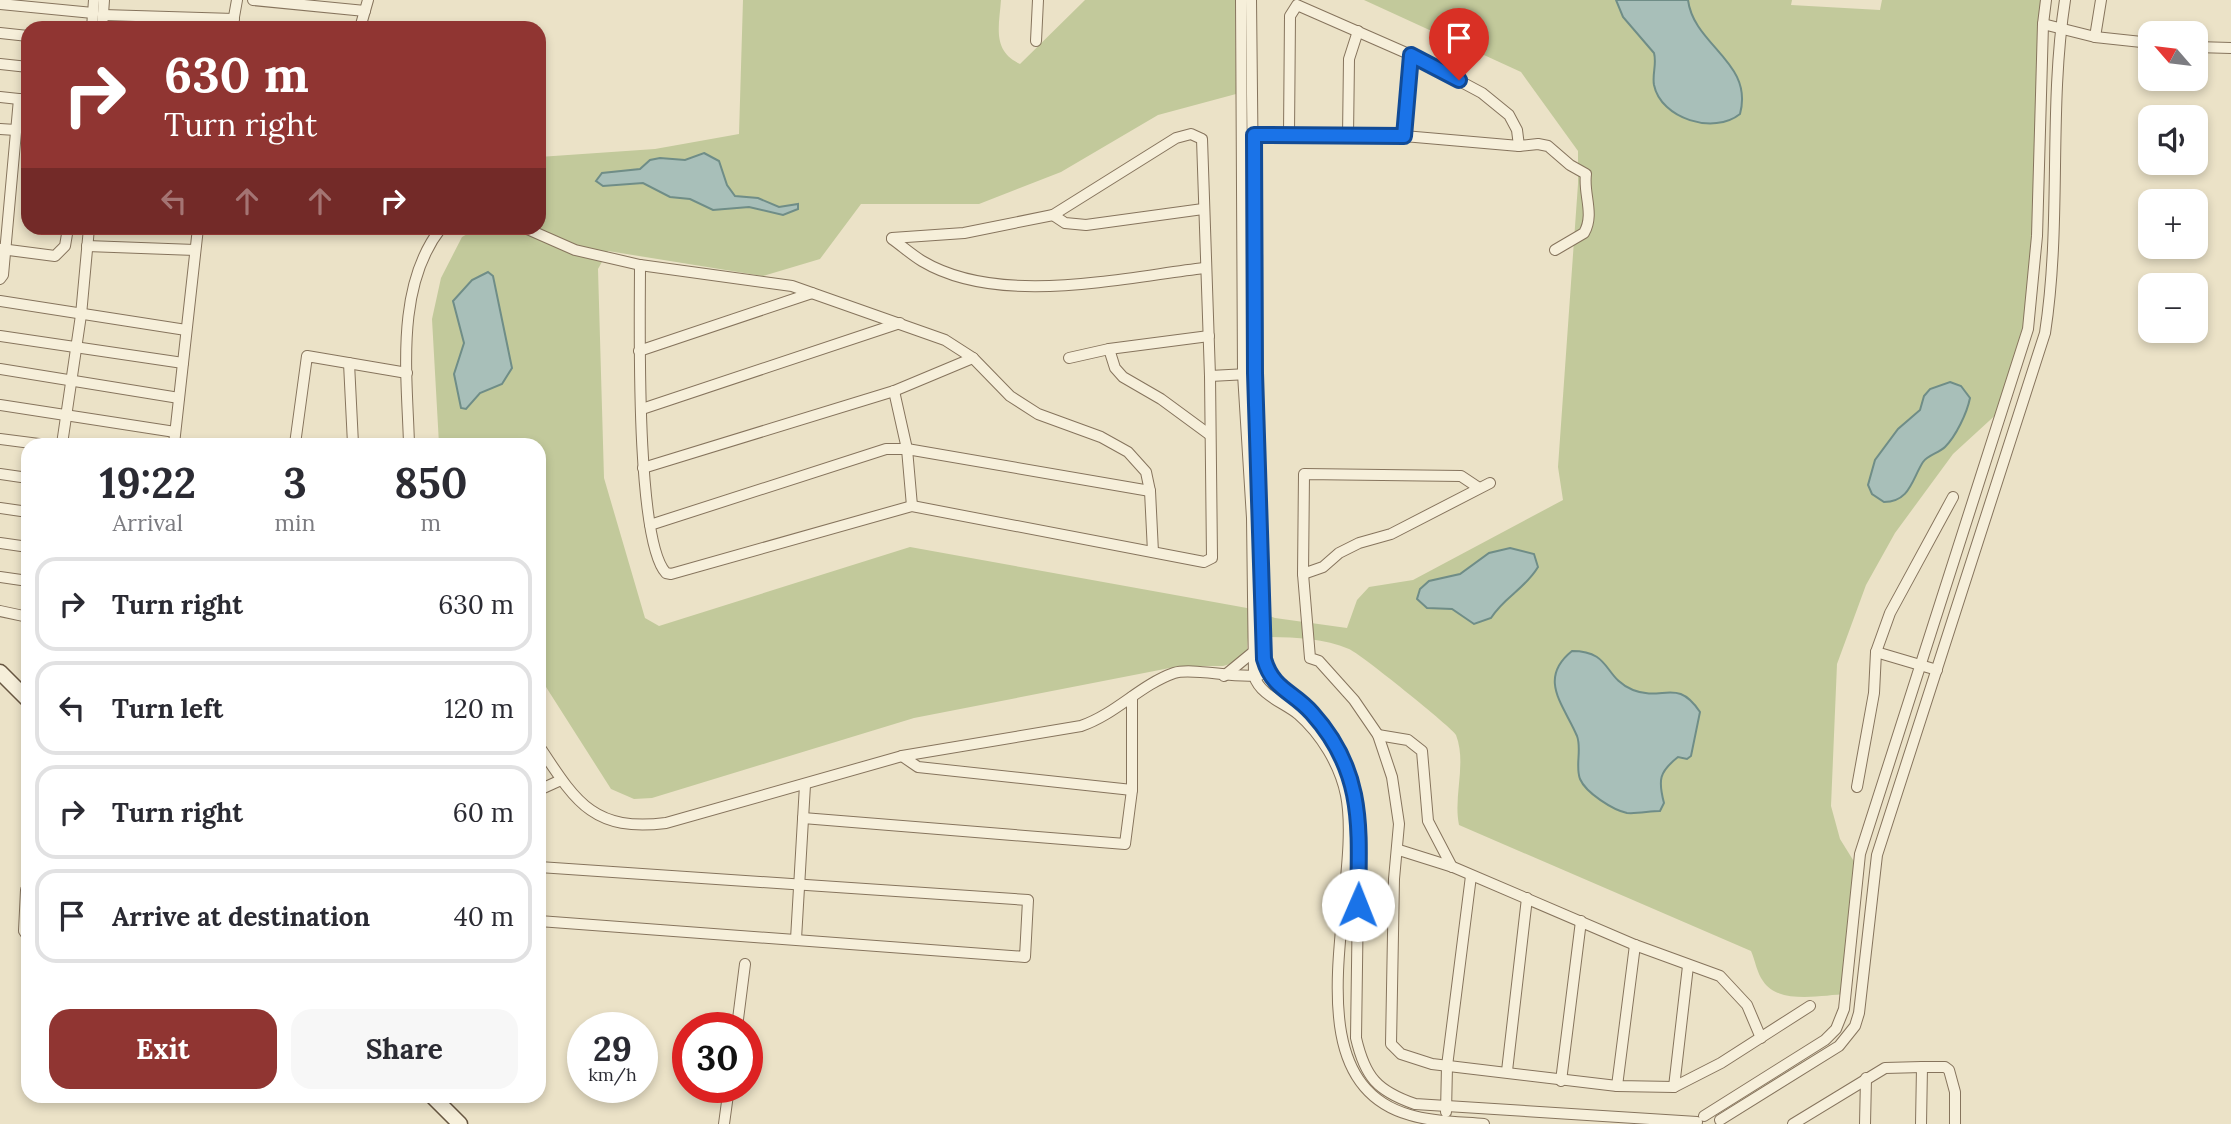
<!DOCTYPE html>
<html lang="en">
<head>
<meta charset="utf-8">
<style>
	:root { --surface:#fff; --page:#f7f7f7; --text:#2b2b33; --muted:#7c7c81; --line:#e1e1e2; --accent:#903532 }
	body { margin:0; font-family:Lora,serif; background:var(--page); color:var(--text); height:100vh; display:flex; flex-direction:column; font-size:26px; white-space:nowrap }
	* { box-sizing:border-box; margin:0 }
	p { font-size:23px; color:var(--muted) }
	.icon { flex:none; width:38px; height:38px; fill:none; stroke:currentColor; stroke-width:2; stroke-linecap:round; stroke-linejoin:round }
	.map { position:relative; flex:1; overflow:hidden }
	.details { position:absolute; left:21px; top:438px; width:525px; height:665px; display:flex; flex-direction:column; background:var(--surface); border-radius:21px; box-shadow:0 4px 10px #0003 }
	.details>* { flex:none }
	.hud { position:absolute; left:21px; top:21px; width:525px; height:214px; border-radius:21px; box-shadow:0 4px 10px #0003; background:#903532; color:#fff; overflow:hidden }
	.needle { width:46px; rotate:298deg }
	.tools { position:absolute; left:2138px; top:21px; display:grid; gap:14px }
	.tools a { display:grid; place-items:center; width:70px; height:70px; border-radius:14px; background:var(--surface); box-shadow:0 4px 10px #0003; font-size:35px }
	.speed { position:absolute; left:567px; top:1012px; display:flex; gap:14px; font-size:35px; font-weight:700; text-align:center }
	.speed>* { display:grid; place-content:center; width:91px; height:91px; border-radius:50%; background:var(--surface); box-shadow:0 4px 10px #0003; line-height:1 }
	.speed small { font-size:18px; font-weight:400 }
	.speed .limit { border:10px solid #d22; background:#fff; color:#111 }
	.pin { position:absolute; display:grid; place-items:center; width:60px; height:60px; color:#fff; margin:-72px -30px; border-radius:50% 50% 50% 0; rotate:-45deg; box-shadow:0 0 7px #0007 }
	.pin .icon { rotate:45deg }
	.me { position:absolute; width:77px; margin:-38px; rotate:1deg; stroke-linejoin:round; filter:drop-shadow(0 0 5px #0008) }
	.turn { display:flex; align-items:center; gap:24px; height:147px; padding:0 28px; font-size:32px }
	.turn .icon { width:91px; height:91px; stroke-width:2.5 }
	.turn b { display:block; font-size:49px; line-height:60px }
	.lanes { display:flex; align-items:center; height:66px; padding:0 28px; background:#0003; justify-content:center; gap:35px; direction:ltr }
	.lanes .off { opacity:.35 }
	.eta { display:flex; justify-content:space-evenly; align-items:center; height:119px; text-align:center }
	.eta b { font-size:42px; font-weight:800; line-height:49px }
	.action { display:flex; gap:14px; margin-top:auto; padding:14px 28px }
	.action a { flex:1; height:80px; border-radius:21px; background:var(--accent); color:#fff; font-size:28px; font-weight:800; line-height:80px; text-align:center }
	.action a+a { background:var(--page); color:var(--text) }
	ul { padding:0; list-style:none }
	li { display:flex; align-items:center; gap:21px; height:94px; margin:0 14px 10px; padding:0 14px; border:4px solid var(--line); border-radius:21px }
	li div { flex:1 }
	li b { display:block; font-size:26px }
	li em { font-style:normal }
	.map>svg:first-child { display:block }
	.green { fill:#c2c99b }
	.water { fill:#a8bfb9; stroke:#6f8d87; stroke-width:2 }
	.lines { fill:none; stroke-linecap:round; stroke-linejoin:round }
	.minor-casing { stroke:#86745d; stroke-width:12 }
	.secondary-casing { stroke:#675641; stroke-width:17 }
	.minor { stroke:#f6efda; stroke-width:10 }
	.secondary { stroke:#f6efda; stroke-width:14 }
	.route-casing { stroke:#114b97; stroke-width:18 }
	.route { stroke:#1a73e8; stroke-width:12 }
</style>
</head>
<body>
<div class="map">
<svg width="2231" height="1124" viewBox="0 0 2231 1124">
	<rect width="100%" height="100%" fill="#ebe2c7"/>
	<path class="green" d="M743 0H1001C999 27 992 51 1020 64L1085 0H1235L1236 94 1158 115 1061 172 979 204H861L820 259 763 276 608 251 598 269 604 478 645 618 659 626 910 547 1247 608 1275 618 1347 628 1357 600 1369 587 1413 580 1563 500 1558 467 1578 184V151L1521 72 1364 0H1792L1791 5 1880 10 1882 0H2044L2028 318 2001 410 1953 454 1895 533 1866 585 1837 664 1831 806 1840 839 1858 868 1846 994C1823 995 1778 1005 1763 981 1757 973 1755 960 1751 951L1459 825C1453 796 1467 764 1456 735 1454 729 1358 652 1349 649 1318 636 1281 637 1248 637L1247 650 1241 661 1223 666H1180L914 718 652 798 634 799 611 789 539 676V444H439L432 319 441 278 462 237 478 228H539V157L655 149 739 134Z"/>
	<g class="water">
		<path d="M1616 0H1688C1694 46 1754 62 1740 114 1714 135 1661 119 1654 85 1652 74 1657 64 1654 53L1623 17Z"/>
		<path d="M704 153 719 161 727 185 735 196 758 198 779 207 798 204V209L783 215 749 207 713 210 690 199 670 197 643 183 603 186 596 181 602 173 640 169 650 160 660 158 685 160Z"/>
		<path d="M488 272 493 276 512 368 502 384 480 393 466 409 461 408 454 374 464 343 453 301 472 280Z"/>
		<path d="M1950 382 1961 386 1970 398C1967 413 1956 436 1945 447 1939 453 1928 455 1923 462 1912 479 1910 502 1884 502L1872 494 1868 485 1875 460 1898 429 1920 410 1924 396 1930 389Z"/>
		<path d="M1510 548 1534 554 1538 567C1525 589 1504 597 1491 618L1474 624 1452 609 1427 608 1417 599 1420 589 1429 581 1460 574 1489 553Z"/>
		<path d="M1572 651C1612 651 1603 678 1633 690 1663 702 1677 677 1700 712L1691 756 1687 759 1678 757C1659 772 1658 780 1664 803L1660 811C1650 811 1637 814 1627 813 1613 810 1586 793 1580 779 1575 766 1582 749 1577 736 1564 705 1537 679 1572 651Z"/>
	</g>
	<g class="lines">
		<defs>
			<g id="minor">
				<path d="M253 0 365 11"/>
				<path d="M1241 0 1243 374 1252 518 1254 676C1261 696 1283 702 1298 714 1321 734 1340 765 1346 795 1364 886 1285 1080 1410 1115 1433 1122 1460 1122 1484 1124"/>
				<path d="M1251 0 1255 373 1264 659 1275 683 1306 706 1334 741 1352 779 1359 825 1356 1038C1365 1077 1377 1091 1415 1104L1697 1122"/>
				<path d="M0 4 93 13"/>
				<path d="M103 15 234 19"/>
				<path d="M2043 24 2095 37 2151 43"/>
				<path d="M92 28 94 0"/>
				<path d="M102 28 104 0"/>
				<path d="M232 28 237 0"/>
				<path d="M360 28 368 0"/>
				<path d="M0 33 28 36"/>
				<path d="M2095 37 2101 0"/>
				<path d="M1036 41 1038 0"/>
				<path d="M2196 47 2231 48"/>
				<path d="M0 64 28 67"/>
				<path d="M0 97 28 100"/>
				<path d="M0 129 16 130"/>
				<path d="M1289 133 1290 16 1297 5 1411 55 1482 93 1509 115 1517 130 1519 146"/>
				<path d="M1248 135 1289 133 1404 136 1519 146 1538 144 1548 146 1570 165 1586 174C1583 194 1595 214 1584 233L1555 250"/>
				<path d="M1348 136 1349 59 1358 31"/>
				<path d="M1404 136 1411 55"/>
				<path d="M28 183V194"/>
				<path d="M1053 215 1065 223 1086 225 1203 209"/>
				<path d="M525 228 575 250 640 265 792 286 945 340 973 358 1010 396 1038 414 1101 437 1128 452 1146 472 1150 491 1153 552"/>
				<path d="M892 239C902 246 912 255 922 261 999 307 1120 278 1204 268"/>
				<path d="M87 246 195 250"/>
				<path d="M1 249 55 256 65 246 68 228"/>
				<path d="M640 265C640 317 635 540 666 573L671 574 912 506 1204 562 1212 558 1210 376 1202 139 1191 134 1176 138 1053 215 964 233 892 238"/>
				<path d="M0 279 3 275 19 99"/>
				<path d="M0 301 186 330"/>
				<path d="M0 336 183 363"/>
				<path d="M1109 349 1115 368 1123 377 1161 399 1210 435"/>
				<path d="M639 351 812 293"/>
				<path d="M1069 358 1109 349 1209 336"/>
				<path d="M349 363 353 444"/>
				<path d="M0 369 179 398"/>
				<path d="M1210 376 1248 374"/>
				<path d="M894 391 907 449 912 506"/>
				<path d="M0 405 175 432"/>
				<path d="M642 409 900 323"/>
				<path d="M0 439 39 444"/>
				<path d="M62 444 81 315 89 228"/>
				<path d="M174 444 198 228"/>
				<path d="M295 444 307 356 407 373"/>
				<path d="M409 444C407 374 395 287 441 228"/>
				<path d="M643 468 894 391 973 358"/>
				<path d="M0 474 28 478"/>
				<path d="M1479 488 1461 476 1304 474 1303 574 1310 658 1319 661 1354 700 1378 735 1392 777 1399 824 1394 879 1391 1044 1401 1054 1432 1064 1617 1086 1674 1087 1721 1063 1810 1006"/>
				<path d="M0 508 28 512"/>
				<path d="M650 525 886 449H907L1150 491"/>
				<path d="M0 543 28 547"/>
				<path d="M1303 574 1323 567 1339 553 1359 543 1391 534 1490 483"/>
				<path d="M0 577 28 581"/>
				<path d="M0 611 28 617"/>
				<path d="M1876 652 1937 670"/>
				<path d="M1224 676 1252 653"/>
				<path d="M1378 735 1408 740 1422 751 1428 821 1452 867"/>
				<path d="M539 746C576 802 593 832 666 823L902 756 1081 726C1116 714 1140 685 1174 673 1192 667 1236 679 1260 675"/>
				<path d="M902 756 918 767 1132 790"/>
				<path d="M1857 787 1874 693 1876 652 1890 613 1953 497"/>
				<path d="M539 790 561 780"/>
				<path d="M803 818 1125 844 1132 790V697"/>
				<path d="M1399 850 1453 867 1635 945 1720 976 1747 1005 1761 1038"/>
				<path d="M539 867 1028 900 1025 957 539 921"/>
				<path d="M26 890 24 931 28 937"/>
				<path d="M796 939 805 785"/>
				<path d="M737 1027 745 964"/>
				<path d="M1507 1071 1527 898"/>
				<path d="M1561 1081 1581 921"/>
				<path d="M1617 1086 1635 945"/>
				<path d="M1674 1087 1688 966"/>
				<path d="M1446 1112 1447 1066 1471 876"/>
				<path d="M1704 1116 1825 1040 1836 1029 1844 1009 1860 854 2028 329 2037 236 2043 24 2046 0"/>
				<path d="M1720 1120 1839 1046 1855 1026 1859 1013 1877 855 2045 333C2062 223 2048 110 2065 0"/>
				<path d="M724 1124 729 1087"/>
				<path d="M1793 1124 1885 1068 1922 1067H1945L1949 1070 1955 1092V1124"/>
				<path d="M1865 1124 1866 1078"/>
				<path d="M1921 1124 1922 1067"/>
			</g>
			<g id="secondary">
				<path d="M0 672 28 700"/>
				<path d="M432 1096 460 1124"/>
			</g>
		</defs>
		<use href="#minor" class="minor-casing"/>
		<use href="#secondary" class="secondary-casing"/>
		<use href="#minor" class="minor"/>
		<use href="#secondary" class="secondary"/>
	</g>
	<g class="lines">
		<defs>
			<path id="route" d="M1358 905C1359 830 1366 773 1312 713 1293 691 1273 690 1264 659L1255 373 1254 135 1404 136 1411 55 1459 80"/>
		</defs>
		<use href="#route" class="route-casing"/>
		<use href="#route" class="route"/>
	</g>
</svg>
<div class="tools">
<a><svg class="needle" viewBox="-14 -14 28 28"><path d="M0-13l5 13h-10z" fill="#e53935"/><path d="M0 13l5-13h-10z" fill="#7c7c81"/></svg></a>
<a><svg class="icon" aria-label="sound" viewBox="0 0 24 24"><path d="M4 9h4l5-4v14l-5-4H4zM17 9q2 3 0 6"/></svg></a>
<a>+</a>
<a>−</a>
</div>
<div class="speed"><div>29<small>km/h</small></div><div class="limit">30</div></div>
<div class="pin" style="left:1459px;top:80px;background:#d93025"><svg class="icon" aria-label="arrive" viewBox="0 0 24 24"><path d="M6 21V4h12l-3 4 3 4H6"/></svg></div>
<svg class="me" style="left:1358px;top:905px" viewBox="-20 -20 40 40"><circle r="19" fill="#fff"/><path d="M0-13L10 11 0 6-10 11z" fill="#1a73e8"/></svg>
<div class="hud">
<div class="turn"><svg class="icon" aria-label="right" viewBox="0 0 24 24"><path d="M7 20v-9h11M14 6l5 5-5 5"/></svg><div><b>630 m</b>Turn right</div></div>
<div class="lanes"><svg class="icon off" aria-label="left" viewBox="0 0 24 24"><path d="M17 20v-9H6M10 6l-5 5 5 5"/></svg><svg class="icon off" aria-label="ahead" viewBox="0 0 24 24"><path d="M12 20V5M6 11l6-6 6 6"/></svg><svg class="icon off" aria-label="ahead" viewBox="0 0 24 24"><path d="M12 20V5M6 11l6-6 6 6"/></svg><svg class="icon" aria-label="right" viewBox="0 0 24 24"><path d="M7 20v-9h11M14 6l5 5-5 5"/></svg></div>
</div>
<section class="details">
<div class="eta">
<div><b>19:22</b><p>Arrival</p></div>
<div><b>3</b><p>min</p></div>
<div><b>850</b><p>m</p></div>
</div>
<ul>
<li><svg class="icon" aria-label="right" viewBox="0 0 24 24"><path d="M7 20v-9h11M14 6l5 5-5 5"/></svg><div><b>Turn right</b></div><em>630 m</em></li>
<li><svg class="icon" aria-label="left" viewBox="0 0 24 24"><path d="M17 20v-9H6M10 6l-5 5 5 5"/></svg><div><b>Turn left</b></div><em>120 m</em></li>
<li><svg class="icon" aria-label="right" viewBox="0 0 24 24"><path d="M7 20v-9h11M14 6l5 5-5 5"/></svg><div><b>Turn right</b></div><em>60 m</em></li>
<li><svg class="icon" aria-label="arrive" viewBox="0 0 24 24"><path d="M6 21V4h12l-3 4 3 4H6"/></svg><div><b>Arrive at destination</b></div><em>40 m</em></li>
</ul>
<div class="action"><a>Exit</a><a>Share</a></div>
</section>
</div>
</body>
</html>
